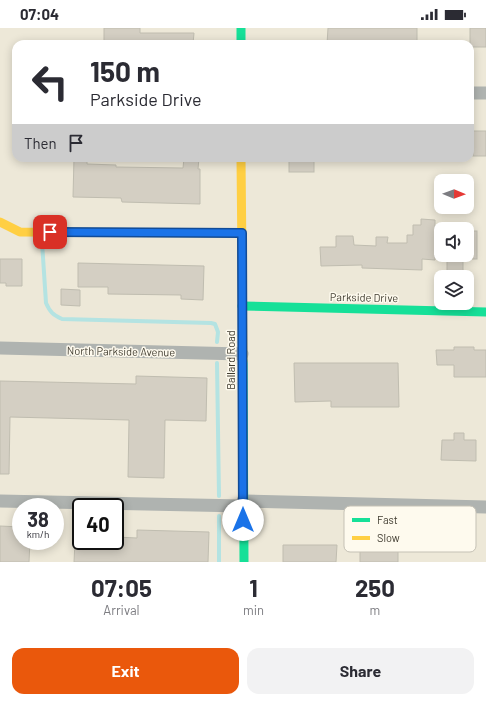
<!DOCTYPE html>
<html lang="en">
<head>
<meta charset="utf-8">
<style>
	:root { --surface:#fff; --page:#f2f2f3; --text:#2b2b33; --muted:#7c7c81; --accent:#ea580c }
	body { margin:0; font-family:Barlow,sans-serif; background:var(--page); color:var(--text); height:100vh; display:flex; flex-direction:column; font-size:15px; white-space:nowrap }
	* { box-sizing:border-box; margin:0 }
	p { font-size:13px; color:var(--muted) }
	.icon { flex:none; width:22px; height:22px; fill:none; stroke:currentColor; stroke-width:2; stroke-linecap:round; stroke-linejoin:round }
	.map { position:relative; height:534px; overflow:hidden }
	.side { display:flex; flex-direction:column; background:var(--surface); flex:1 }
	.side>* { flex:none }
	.guide { position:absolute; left:12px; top:12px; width:462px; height:122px; border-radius:12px; box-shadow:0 2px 10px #0003; background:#fff; color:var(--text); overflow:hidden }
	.needle { width:26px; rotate:91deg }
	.tools { position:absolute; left:434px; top:146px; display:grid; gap:8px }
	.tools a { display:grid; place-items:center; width:40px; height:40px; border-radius:8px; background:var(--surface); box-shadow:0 2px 10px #0003; font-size:20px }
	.speed { position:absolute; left:12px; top:470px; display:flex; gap:8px; font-size:20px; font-weight:700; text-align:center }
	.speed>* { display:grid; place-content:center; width:52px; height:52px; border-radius:50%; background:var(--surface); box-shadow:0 2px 10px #0003; line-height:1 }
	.speed small { font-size:10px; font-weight:400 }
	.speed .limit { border:2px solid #111; border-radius:6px; background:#fff; color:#111 }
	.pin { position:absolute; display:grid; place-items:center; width:34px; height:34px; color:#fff; margin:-17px; border-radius:8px; box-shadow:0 2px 6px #0006 }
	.me { position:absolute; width:44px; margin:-22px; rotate:0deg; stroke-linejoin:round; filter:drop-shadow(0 0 3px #0008) }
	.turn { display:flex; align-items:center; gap:14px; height:84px; padding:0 12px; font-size:18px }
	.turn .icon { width:52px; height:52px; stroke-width:2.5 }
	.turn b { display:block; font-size:28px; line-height:34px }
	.then { display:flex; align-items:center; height:38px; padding:0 12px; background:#0003; gap:8px; font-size:15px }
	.eta { display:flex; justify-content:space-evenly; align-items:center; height:68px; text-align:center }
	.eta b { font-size:24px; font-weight:700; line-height:28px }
	.cta { display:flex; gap:8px; margin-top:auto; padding:8px 12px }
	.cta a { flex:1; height:46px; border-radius:12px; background:var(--accent); color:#fff; font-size:16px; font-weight:700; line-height:46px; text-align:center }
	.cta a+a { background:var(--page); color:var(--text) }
	.status { display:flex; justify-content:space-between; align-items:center; height:28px; padding:0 20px; background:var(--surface); direction:ltr }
	.status svg { height:11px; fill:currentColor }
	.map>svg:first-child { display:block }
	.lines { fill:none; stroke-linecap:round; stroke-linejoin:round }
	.stream { stroke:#b4e3e2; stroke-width:4 }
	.building { fill:#d4cfc3; stroke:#c0bdb0 }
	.street { stroke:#afb3b0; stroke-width:13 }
	.fast { stroke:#16e098; stroke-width:9 }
	.slow { stroke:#ffcf43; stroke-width:9 }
	.route-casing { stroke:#114b97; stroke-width:10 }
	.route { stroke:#1a73e8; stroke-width:7 }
	.labels { text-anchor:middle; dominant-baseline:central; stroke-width:3; stroke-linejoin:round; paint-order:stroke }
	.street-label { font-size:11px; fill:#403c30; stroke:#fefaee }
	.key { fill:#fefaee; stroke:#c5c1b5; stroke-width:1 }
	.key-label { font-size:11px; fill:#403c30 }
</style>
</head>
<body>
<div class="status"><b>07:04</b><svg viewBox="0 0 49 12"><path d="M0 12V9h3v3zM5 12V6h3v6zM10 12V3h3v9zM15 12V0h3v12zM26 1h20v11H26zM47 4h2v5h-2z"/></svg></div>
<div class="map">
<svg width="486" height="534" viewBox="0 0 486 534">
	<rect width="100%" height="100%" fill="#ede8d8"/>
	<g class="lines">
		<g class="stream">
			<path d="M42 214 46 275C50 284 53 287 62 291L211 295 215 296 218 304 217 314"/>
			<path d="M217 335 219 468"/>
			<path d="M219 488V534"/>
		</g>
	</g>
	<g class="building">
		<path d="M104 0H140V5H194L193 16H104Z"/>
		<path d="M328 0H417V16H327Z"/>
		<rect x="470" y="0" width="16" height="19"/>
		<rect x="473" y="103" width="13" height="25"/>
		<path d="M74 130H87V136L116 137V139L183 140 184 130H199L198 141H200V176L122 174 121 170 73 169Z"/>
		<rect x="289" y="130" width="25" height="14"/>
		<path d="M421 191 435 192V232L422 231V242L362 240V237L321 238 320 219H336V208H353L354 217 376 218V209H388L387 215H407V207H413V197H421Z"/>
		<rect x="467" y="203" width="10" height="28"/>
		<path d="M447 227H463V243L447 244Z"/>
		<path d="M0 231H22V258H6V255H0Z"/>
		<path d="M78 235 204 238 203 272 181 271V267L108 266V259H78Z"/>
		<path d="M61 261 80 262V278L61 277Z"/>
		<path d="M454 319H474V322H486V349H454V337H437L436 322H454Z"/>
		<path d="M294 335H398L399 379H331V373L295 374Z"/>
		<path d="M136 348 207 350 206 393 165 392 164 450 128 449 129 392 10 389 9 446H0V353L136 356Z"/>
		<path d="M454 405H464V412H476V433L441 432 442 412H454Z"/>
		<path d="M0 498 21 499V513H30L29 534H0Z"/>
		<path d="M137 502 209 504 208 534H74L75 513H115V509L137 510Z"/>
		<path d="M283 517H337L336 534H283Z"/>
		<path d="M360 519H374V521H398V534H360Z"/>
	</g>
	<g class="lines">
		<g class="street">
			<path d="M470 65H486"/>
			<path d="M0 320 242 326"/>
			<path d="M0 473 243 478"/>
			<path d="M243 473 486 479"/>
		</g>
		<g class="fast">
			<path d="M241 0V16"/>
			<path d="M242 278 486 284"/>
			<path d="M243 333 244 534"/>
		</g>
		<g class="slow">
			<path d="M241 130 243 333"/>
			<path d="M0 194 20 204 242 205"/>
		</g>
	</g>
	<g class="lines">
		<defs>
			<path id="route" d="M50 204 242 205 243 492"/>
		</defs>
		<use href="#route" class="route-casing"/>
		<use href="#route" class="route"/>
	</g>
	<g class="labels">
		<g class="street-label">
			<text transform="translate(364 269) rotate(1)">Parkside Drive</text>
			<text transform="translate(121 323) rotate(1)">North Parkside Avenue</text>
			<text transform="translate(230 332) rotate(-90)">Ballard Road</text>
		</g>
	</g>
	<rect x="344" y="478" width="132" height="46" rx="6" class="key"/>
	<rect x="352" y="490" width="18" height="4" fill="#16e098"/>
	<rect x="352" y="508" width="18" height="4" fill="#ffcf43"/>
	<g class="key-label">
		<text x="377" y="496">Fast</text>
		<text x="377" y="514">Slow</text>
	</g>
</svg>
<div class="tools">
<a><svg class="needle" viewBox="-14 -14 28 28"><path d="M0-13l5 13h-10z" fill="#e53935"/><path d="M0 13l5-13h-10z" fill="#7c7c81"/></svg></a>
<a><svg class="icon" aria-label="sound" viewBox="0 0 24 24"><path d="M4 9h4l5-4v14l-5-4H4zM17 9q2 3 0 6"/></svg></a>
<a><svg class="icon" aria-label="layers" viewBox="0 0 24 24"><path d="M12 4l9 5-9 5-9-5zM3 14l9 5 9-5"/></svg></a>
</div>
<div class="speed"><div>38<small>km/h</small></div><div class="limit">40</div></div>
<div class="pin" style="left:50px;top:204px;background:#d93025"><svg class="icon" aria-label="arrive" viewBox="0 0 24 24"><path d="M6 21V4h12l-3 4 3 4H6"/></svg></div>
<svg class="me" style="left:243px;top:492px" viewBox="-20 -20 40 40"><circle r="19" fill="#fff"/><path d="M0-13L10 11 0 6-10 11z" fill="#1a73e8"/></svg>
<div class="guide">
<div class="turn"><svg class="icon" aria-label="left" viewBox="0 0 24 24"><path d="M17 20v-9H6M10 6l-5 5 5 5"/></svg><div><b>150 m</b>Parkside Drive</div></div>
<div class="then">Then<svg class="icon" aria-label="arrive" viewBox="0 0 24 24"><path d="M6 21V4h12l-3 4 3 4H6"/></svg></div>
</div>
</div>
<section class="side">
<div class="eta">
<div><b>07:05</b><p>Arrival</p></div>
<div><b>1</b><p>min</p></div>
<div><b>250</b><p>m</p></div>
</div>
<div class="cta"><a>Exit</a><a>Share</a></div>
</section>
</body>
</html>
